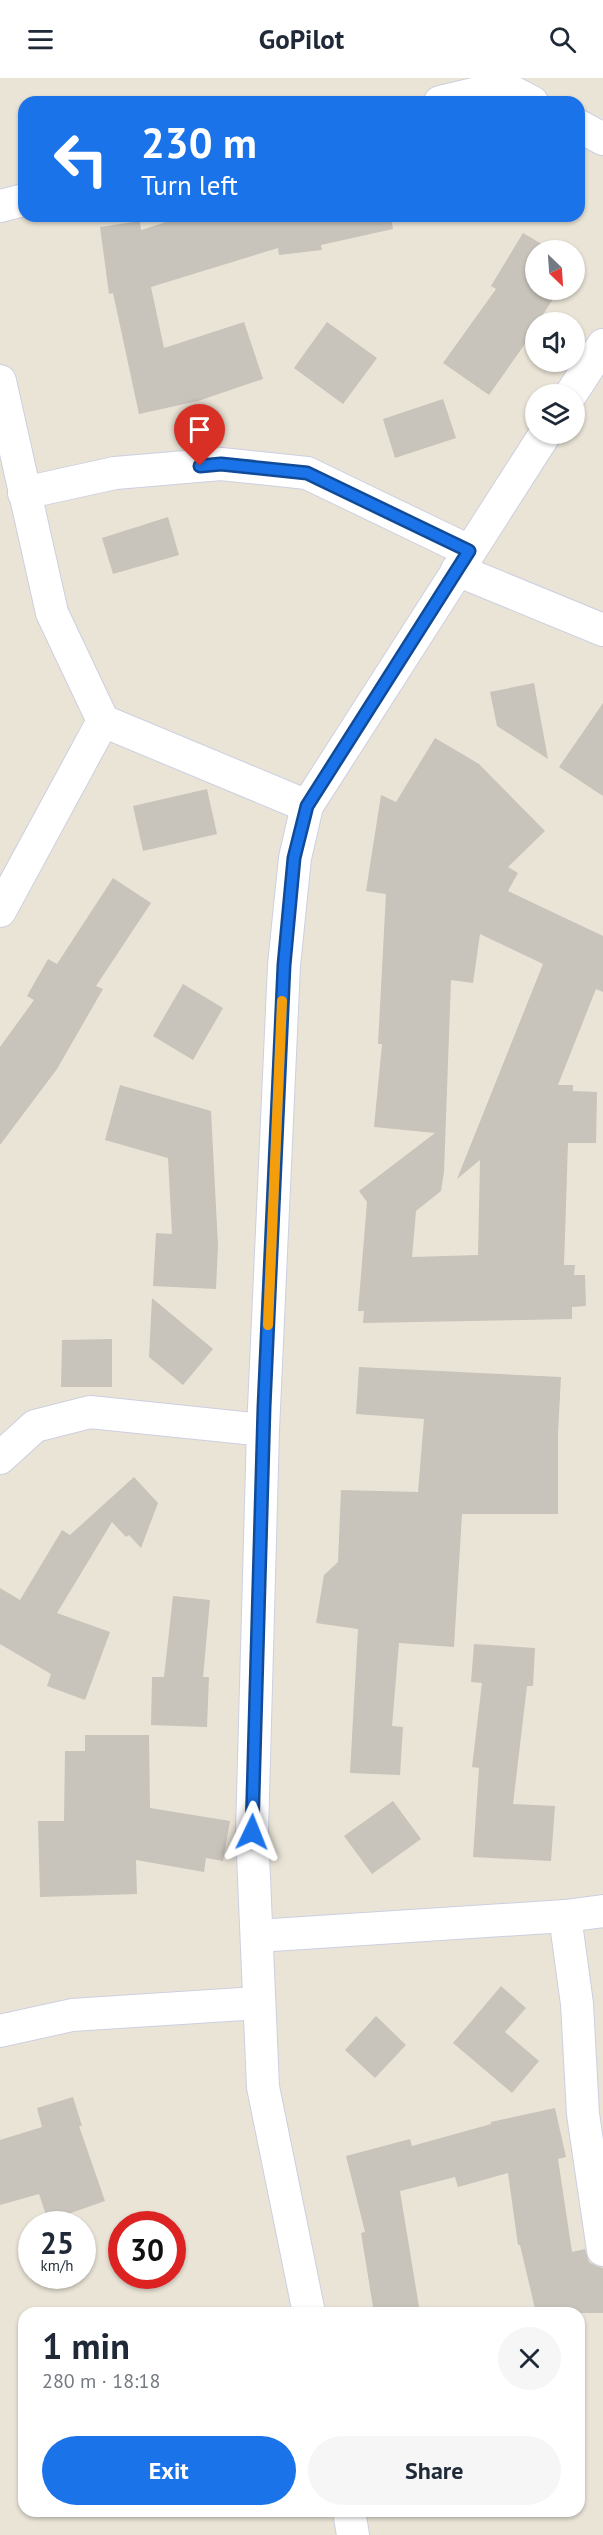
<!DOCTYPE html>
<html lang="en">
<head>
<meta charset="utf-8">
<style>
	:root { --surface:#fff; --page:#f6f6f7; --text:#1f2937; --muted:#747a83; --accent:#1a73e8 }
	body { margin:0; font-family:"PT Sans",sans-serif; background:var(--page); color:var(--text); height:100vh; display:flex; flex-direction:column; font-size:22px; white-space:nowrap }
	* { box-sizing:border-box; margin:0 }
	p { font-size:20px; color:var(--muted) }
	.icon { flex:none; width:33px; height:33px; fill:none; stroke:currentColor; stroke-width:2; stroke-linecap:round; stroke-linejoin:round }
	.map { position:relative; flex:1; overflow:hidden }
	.sheet { position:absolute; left:18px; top:2229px; width:567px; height:210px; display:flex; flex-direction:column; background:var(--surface); border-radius:18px; box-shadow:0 2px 4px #0004 }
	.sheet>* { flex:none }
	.top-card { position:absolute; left:18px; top:18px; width:567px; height:126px; border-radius:18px; box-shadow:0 2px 4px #0004; background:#1a73e8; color:#fff; overflow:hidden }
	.needle { width:39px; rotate:155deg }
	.buttons { position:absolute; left:525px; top:162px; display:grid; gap:12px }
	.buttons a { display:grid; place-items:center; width:60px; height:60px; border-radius:50%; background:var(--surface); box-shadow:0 2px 4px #0004; font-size:30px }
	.speed { position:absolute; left:18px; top:2133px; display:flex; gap:12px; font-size:30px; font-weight:700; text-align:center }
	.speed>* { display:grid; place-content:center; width:78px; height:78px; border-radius:50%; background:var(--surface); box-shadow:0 2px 4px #0004; line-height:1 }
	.speed small { font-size:15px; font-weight:400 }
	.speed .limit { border:9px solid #d22; background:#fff; color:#111 }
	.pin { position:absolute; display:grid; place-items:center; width:51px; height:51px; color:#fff; margin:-62px -26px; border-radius:50% 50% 50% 0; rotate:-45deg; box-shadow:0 0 6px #0007 }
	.pin .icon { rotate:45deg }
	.me { position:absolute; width:66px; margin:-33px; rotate:2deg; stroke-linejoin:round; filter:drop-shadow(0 0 4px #0008) }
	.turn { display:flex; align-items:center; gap:21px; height:126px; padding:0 24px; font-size:27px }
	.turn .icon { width:78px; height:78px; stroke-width:2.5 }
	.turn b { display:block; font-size:42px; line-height:51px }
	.round { display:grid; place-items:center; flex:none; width:63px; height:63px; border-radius:32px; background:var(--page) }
	.headline { display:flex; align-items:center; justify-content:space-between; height:102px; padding:0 24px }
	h1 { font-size:36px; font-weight:800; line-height:45px }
	.primary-button { display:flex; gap:12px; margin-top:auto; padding:12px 24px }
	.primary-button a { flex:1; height:69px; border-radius:36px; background:var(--accent); color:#fff; font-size:24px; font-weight:800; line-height:69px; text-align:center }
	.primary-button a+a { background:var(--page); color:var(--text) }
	header { display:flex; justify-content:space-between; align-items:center; height:78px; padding:0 24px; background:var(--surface); font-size:27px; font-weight:800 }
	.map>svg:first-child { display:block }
	.building { fill:#c8c3bb; fill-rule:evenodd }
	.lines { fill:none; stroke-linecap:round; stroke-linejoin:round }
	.street-casing { stroke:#cdcfe0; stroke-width:34 }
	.street { stroke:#fff; stroke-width:32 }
	.route-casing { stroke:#114b97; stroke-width:15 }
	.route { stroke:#1a73e8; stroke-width:10 }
	.slow { stroke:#f59e0b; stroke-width:10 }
</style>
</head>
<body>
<header><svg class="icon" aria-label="menu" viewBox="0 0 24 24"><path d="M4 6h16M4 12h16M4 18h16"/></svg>GoPilot<svg class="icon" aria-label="search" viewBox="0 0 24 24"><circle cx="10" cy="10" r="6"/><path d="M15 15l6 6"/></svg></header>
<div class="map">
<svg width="603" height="2457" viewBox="0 0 603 2457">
	<rect width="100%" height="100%" fill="#eae4d7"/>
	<g class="building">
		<path d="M185 138H391L393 151 321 167 322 172 279 177 278 170 151 209 164 270 244 244 263 301 198 323 139 336 113 215 109 216 100 149 140 143 141 152Z"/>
		<path d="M523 155 552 172H536V212H559L538 244H536V249L520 273 489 317 443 285 496 211 491 208Z"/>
		<path d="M327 244 377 280 343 326 294 290Z"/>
		<path d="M443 321 456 360 395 380 383 341Z"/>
		<path d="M168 439 179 477 113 496 102 460Z"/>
		<path d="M534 605 548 681 497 648 490 614Z"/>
		<path d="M603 625V718L559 689Z"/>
		<path d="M435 660 479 686 545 753 508 789 518 795 508 813 603 858V914L596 911 558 1007H573V1013L597 1014 596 1065H568L564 1187H575L574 1197H585L586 1228 572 1229V1241L363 1245 364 1233H358L367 1124 359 1113 435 1055 374 1049 382 966H378L386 816 366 813 381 717 396 724ZM480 856 543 886 457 1101 480 1082 478 1177 412 1179 416 1133 441 1113 444 1094 451 902 473 905Z"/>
		<path d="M207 711 217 756 143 773 133 728Z"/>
		<path d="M113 800 151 825 96 908 103 911 57 991 0 1067V969L34 922 27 918 48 881 57 886Z"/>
		<path d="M183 906 223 930 193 982 153 958Z"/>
		<path d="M120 1007 211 1033 218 1168 216 1211 153 1208 156 1155 172 1156 168 1080 105 1062Z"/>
		<path d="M152 1220 213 1271 183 1307 149 1279Z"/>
		<path d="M112 1261V1309H61L62 1262Z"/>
		<path d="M359 1289 561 1299 558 1355V1436H462L454 1569 399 1565 392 1648 403 1649 400 1697 350 1695 358 1551 316 1545 324 1497 338 1484 341 1412 418 1414 424 1341 356 1336Z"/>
		<path d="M134 1399 158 1425 141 1470 129 1457 126 1459 112 1444 57 1535 110 1554 85 1622 47 1608 51 1596 0 1566V1510L20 1522 62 1452 70 1457Z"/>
		<path d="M173 1518 210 1522 203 1599H209L207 1649 151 1647 152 1599H164Z"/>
		<path d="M474 1566 535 1570 533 1608H527L513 1726 555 1728 551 1783 473 1779 479 1690 472 1689 482 1605 471 1604Z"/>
		<path d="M85 1657H149L150 1730 230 1743 223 1783 206 1780 204 1794 136 1782 137 1816 40 1819 38 1743H64L65 1673H85Z"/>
		<path d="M393 1723 421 1761 372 1796 344 1758Z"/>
		<path d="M501 1908 526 1930 505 1954 539 1983 512 2015 453 1965Z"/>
		<path d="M376 1938 406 1967 375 2000 345 1972Z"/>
		<path d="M73 2019 82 2048H79L105 2123 48 2143 39 2116 0 2127V2062L42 2049 37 2030Z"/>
		<path d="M555 2030 566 2079 558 2081 572 2174 585 2171 589 2184 596 2188 603 2190V2235H536L520 2167H518L508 2095 458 2109 455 2099 400 2113 420 2235H374L361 2155 365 2154 346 2078 410 2061 412 2068 491 2046V2044Z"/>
	</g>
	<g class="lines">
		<defs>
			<g id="street">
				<path d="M440 24 503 9 532 24"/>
				<path d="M579 48 603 61"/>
				<path d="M0 128 24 122"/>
				<path d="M0 303 52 535 103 643"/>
				<path d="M571 316 603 267"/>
				<path d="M24 415 115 395 221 386 307 395 469 473"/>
				<path d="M457 492 603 552"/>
				<path d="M0 833 103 643 307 728"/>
				<path d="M0 1380 35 1348 90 1334 263 1352"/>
				<path d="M565 1838 577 1926 583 2036 603 2172"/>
				<path d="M257 1858 565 1838 603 1833"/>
				<path d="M0 1953 72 1937 258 1925"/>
				<path d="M309 2235 263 2009 252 1754 263 1352 284 887 295 780 307 728 545 356"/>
				<path d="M349 2433 353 2457"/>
			</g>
		</defs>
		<use href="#street" class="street-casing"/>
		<use href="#street" class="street"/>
	</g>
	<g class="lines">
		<defs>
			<path id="route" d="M200 388 221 386 307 395 469 473 307 728 294 780 284 887 264 1329 252 1754"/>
		</defs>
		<use href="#route" class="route-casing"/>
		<use href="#route" class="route"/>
		<path class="slow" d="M268 1247 282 923"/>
	</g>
</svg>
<div class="buttons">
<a><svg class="needle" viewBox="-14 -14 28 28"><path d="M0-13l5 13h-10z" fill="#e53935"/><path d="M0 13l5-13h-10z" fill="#747a83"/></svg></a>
<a><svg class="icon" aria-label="sound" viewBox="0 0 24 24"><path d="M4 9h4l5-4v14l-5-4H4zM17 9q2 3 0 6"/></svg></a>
<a><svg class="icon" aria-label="layers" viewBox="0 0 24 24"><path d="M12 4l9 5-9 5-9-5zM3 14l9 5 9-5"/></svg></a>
</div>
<div class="speed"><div>25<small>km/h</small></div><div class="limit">30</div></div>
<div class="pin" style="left:200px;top:388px;background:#d93025"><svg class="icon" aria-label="arrive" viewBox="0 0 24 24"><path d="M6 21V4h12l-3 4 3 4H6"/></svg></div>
<svg class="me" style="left:252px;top:1754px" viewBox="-20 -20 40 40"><path d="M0-17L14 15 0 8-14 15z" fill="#1a73e8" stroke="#fff" stroke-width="4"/></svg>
<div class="top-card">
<div class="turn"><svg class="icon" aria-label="left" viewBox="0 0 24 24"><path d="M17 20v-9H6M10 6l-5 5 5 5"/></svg><div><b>230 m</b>Turn left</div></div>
</div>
<section class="sheet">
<div class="headline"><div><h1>1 min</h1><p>280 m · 18:18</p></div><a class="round"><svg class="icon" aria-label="close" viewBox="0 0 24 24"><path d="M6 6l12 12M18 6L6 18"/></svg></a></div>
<div class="primary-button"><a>Exit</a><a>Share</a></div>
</section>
</div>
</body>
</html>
